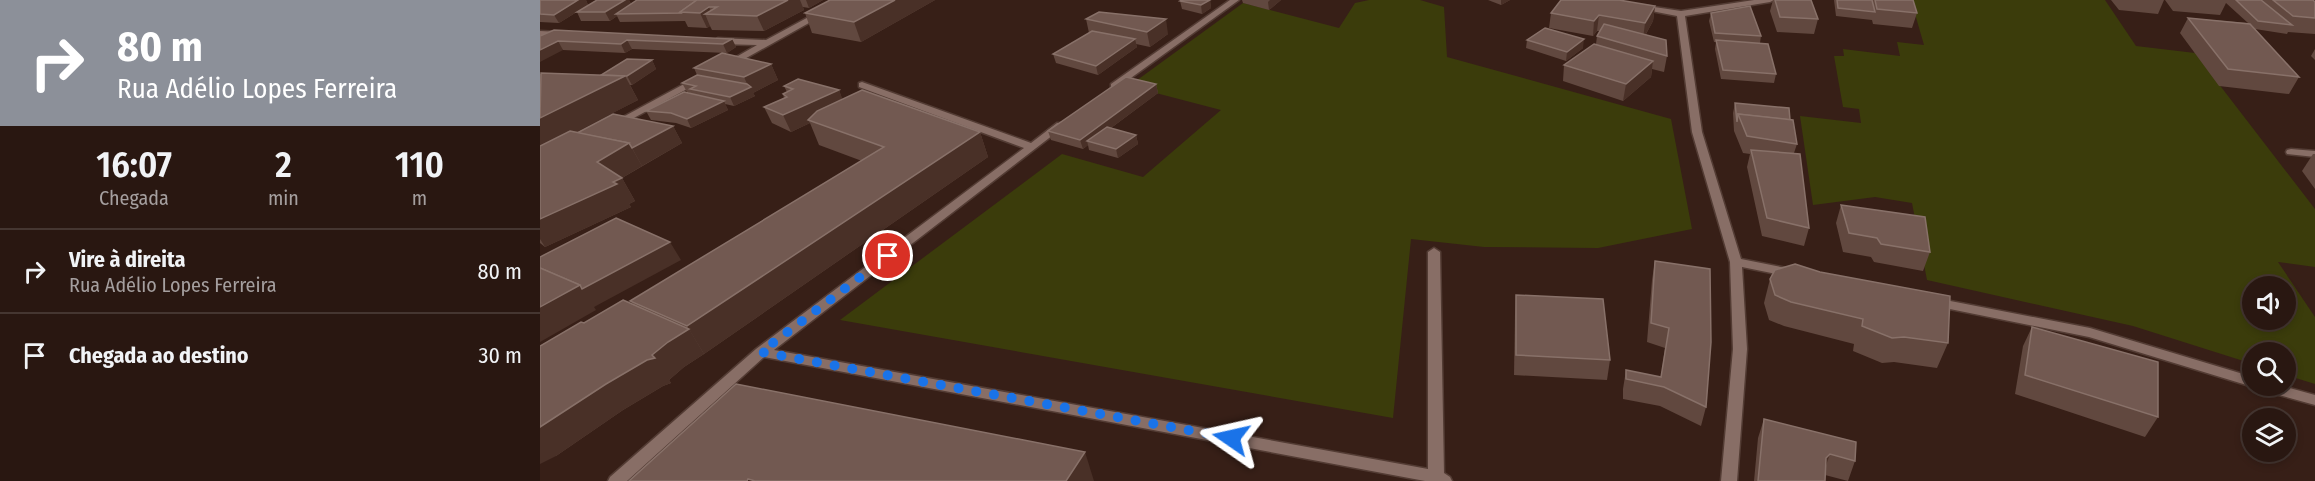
<!DOCTYPE html>
<html lang="pt">
<head>
<meta charset="utf-8">
<style>
	:root { --surface:#291711; --page:#35241f; --text:#f1f3f6; --muted:#a59f9f; --line:#453631 }
	body { margin:0; font-family:"Fira Sans Condensed",sans-serif; background:var(--page); color:var(--text); height:100vh; display:flex; flex-direction:column; font-size:22px; white-space:nowrap }
	* { box-sizing:border-box; margin:0 }
	p { font-size:20px; color:var(--muted) }
	.icon { flex:none; width:33px; height:33px; fill:none; stroke:currentColor; stroke-width:2; stroke-linecap:round; stroke-linejoin:round }
	.map { position:relative; flex:1; overflow:hidden }
	.panel { display:flex; flex-direction:column; background:var(--surface); width:540px }
	.panel>* { flex:none }
	.banner { background:#8c9099; color:#fff; overflow:hidden }
	.fabs { position:absolute; left:1702px; top:276px; display:grid; gap:12px }
	.fabs a { display:grid; place-items:center; width:54px; height:54px; border-radius:50%; background:var(--surface); box-shadow:0 3px 9px #0003,0 0 0 2px var(--line); font-size:30px }
	.pin { position:absolute; display:grid; place-items:center; width:51px; height:51px; color:#fff; margin:-26px; border:3px solid #fff; border-radius:50%; box-shadow:0 2px 6px #0007 }
	.me { position:absolute; width:66px; margin:-33px; rotate:281deg; stroke-linejoin:round; filter:drop-shadow(0 0 4px #0008) }
	.turn { display:flex; align-items:center; gap:21px; height:126px; padding:0 18px; font-size:27px }
	.turn .icon { width:78px; height:78px; stroke-width:2.5 }
	.turn b { display:block; font-size:42px; line-height:51px }
	.eta { display:flex; justify-content:space-evenly; align-items:center; height:102px; text-align:center }
	.eta b { font-size:36px; font-weight:600; line-height:42px }
	ul { padding:0; list-style:none }
	li { display:flex; align-items:center; gap:18px; height:84px; padding:0 18px; border-top:2px solid var(--line) }
	li div { flex:1 }
	li b { display:block; font-size:22px }
	li em { font-style:normal }
	main { display:flex; flex:1; min-height:0 }
	.map>svg:first-child { display:block }
	.green { fill:#3b3c0b; fill-rule:evenodd }
	.lines { fill:none; stroke-linecap:round; stroke-linejoin:round }
	.minor-casing { stroke:#533c34; stroke-width:3 }
	.minor { fill:#886e66; fill-rule:evenodd }
	.wall { fill:#61483f }
	.shaded-wall { fill:#493027 }
	.building { fill:#725951; stroke:#887169; stroke-width:1.5 }
	.route { stroke:#1a73e8; stroke-width:10; stroke-dasharray:0 18 }
</style>
</head>
<body>
<main>
<section class="panel">
<div class="banner">
<div class="turn"><svg class="icon" aria-label="right" viewBox="0 0 24 24"><path d="M7 20v-9h11M14 6l5 5-5 5"/></svg><div><b>80 m</b>Rua Adélio Lopes Ferreira</div></div>
</div>
<div class="eta">
<div><b>16:07</b><p>Chegada</p></div>
<div><b>2</b><p>min</p></div>
<div><b>110</b><p>m</p></div>
</div>
<ul>
<li><svg class="icon" aria-label="right" viewBox="0 0 24 24"><path d="M7 20v-9h11M14 6l5 5-5 5"/></svg><div><b>Vire à direita</b><p>Rua Adélio Lopes Ferreira</p></div><em>80 m</em></li>
<li><svg class="icon" aria-label="arrive" viewBox="0 0 24 24"><path d="M6 21V4h12l-3 4 3 4H6"/></svg><div><b>Chegada ao destino</b></div><em>30 m</em></li>
</ul>
</section>
<div class="map">
<svg width="1775" height="481" viewBox="0 0 1775 481">
	<rect width="100%" height="100%" fill="#371f17"/>
	<g class="green">
		<path d="M829 0H880L904 7 907 57 1131 119 1152 229 1058 248 944 247 871 239 853 418 300 320 522 154 603 177 681 110 589 86 703 3 799 28 815 3Z"/>
		<path d="M1371 0H1565L1596 46 1655 53 1775 209V267L1738 262 1775 317V384L1746 375V352H1713V364L1593 326 1387 280 1372 203 1335 197 1273 205 1260 116 1321 123 1319 109 1303 107 1294 56H1304L1303 49 1360 56 1357 42 1384 45ZM1713 286H1746V320H1713Z"/>
	</g>
	<g class="lines">
		<defs>
			<g id="minor">
				<path d="M300 0H310L192 66H186L184 64 217 45 178 44 174 41 178 38 226 40Z"/>
				<path d="M690 0H699L577 88H571V84Z"/>
				<path d="M1214 0H1234L1230 2 1145 16 1162 132 1201 259 1251 269 1257 273 1251 277 1202 267 1207 349 1197 481H1181L1193 349 1190 262 1152 132 1137 16 1101 9 1097 7 1101 5 1141 11Z"/>
				<path d="M0 31 20 32 24 35 20 38 0 37Z"/>
				<path d="M157 77 160 78V82L79 126 75 127 70 124Z"/>
				<path d="M322 82 491 143 517 123H525L526 125 234 350 888 469V252L894 248 900 252 904 473 910 477 912 481H885L224 357 87 481H68L70 477 216 349 484 148 319 87V83Z"/>
				<path d="M1751 149 1775 151V157L1747 154 1746 152 1747 150Z"/>
				<path d="M1395 298 1550 328 1713 377V386H1718L1713 387 1549 337 1390 305 1389 302 1390 299Z"/>
				<path d="M1719 386H1742L1775 395V405L1721 390Z"/>
			</g>
		</defs>
		<use href="#minor" class="minor-casing"/>
		<use href="#minor" class="minor"/>
	</g>
	<g class="wall">
		<path d="M0 0H46L48 5 19 23 0 22Z"/>
		<path d="M57 0H89L91 4 97 0H283L269 8 263 7 264 10 224 31 172 30 170 26 167 28 148 27 145 21 80 22 77 16 70 21H41L37 12Z"/>
		<path d="M290 0H395L321 42 272 33 265 13Z"/>
		<path d="M670 0 671 8 662 14 642 9 640 1Z"/>
		<path d="M702 0H741L729 10 703 3Z"/>
		<path d="M948 0H970L961 5Z"/>
		<path d="M1233 0H1271L1278 19 1274 34 1237 32 1230 11Z"/>
		<path d="M1294 0H1373L1377 13 1372 28 1333 24 1332 20 1296 16Z"/>
		<path d="M1571 0H1624L1618 14 1579 10Z"/>
		<path d="M1625 0H1773L1775 2V34L1748 32 1747 34 1715 29 1759 77 1749 94 1679 86 1640 33 1648 18 1708 23 1686 3 1680 15 1633 11Z"/>
		<path d="M1115 6 1113 21 1106 34 1127 56 1124 72 1112 69 1111 77 1083 101 1023 81 1024 65 1056 44 1057 36 1060 31H1057L1053 36 1009 28 1011 13Z"/>
		<path d="M1171 13 1221 36 1220 43 1236 74 1234 83 1181 79 1175 49 1176 42H1174L1169 21Z"/>
		<path d="M546 19 628 34 610 47 596 44 597 47 558 75 516 63 513 54 549 33Z"/>
		<path d="M0 36 192 39 196 47 187 53 92 49 85 53 23 50Z"/>
		<path d="M987 40 1043 48 1026 61 986 48Z"/>
		<path d="M1775 49V60L1771 56Z"/>
		<path d="M112 60 116 69 92 85H90L98 100 35 132 133 126 142 143 82 178 95 201 89 204 91 207 5 247 0 243V74L61 75Z"/>
		<path d="M231 64 238 80 213 93 215 96 194 106 185 104 188 110 151 128 136 123 111 120 106 111 153 94 147 92 142 83 157 75 154 68Z"/>
		<path d="M616 84 618 93 571 128 596 135 598 144 578 158 549 150 548 145 543 149 511 140 508 131Z"/>
		<path d="M244 86 299 90 302 99 440 132 448 157 164 354 144 367 129 380 131 383 123 386 83 410 16 456 44 323 93 304 90 301 322 161 279 145 270 123 251 132 232 123 224 107 244 98 243 94 247 92Z"/>
		<path d="M1195 103 1250 120 1257 144 1254 153 1269 228 1264 246 1222 236 1207 167 1210 154 1203 153 1194 131 1193 113Z"/>
		<path d="M1773 154H1775V189L1762 171Z"/>
		<path d="M1301 205 1390 252 1383 271 1334 262 1331 257 1303 252 1296 223Z"/>
		<path d="M1115 261 1166 407 1161 426 1120 406 1083 399V389L1086 370 1121 377 1125 348 1107 342 1112 280Z"/>
		<path d="M1230 279 1408 343 1397 368 1354 362 1342 363 1313 351 1314 344 1244 326 1229 320 1224 303Z"/>
		<path d="M976 295 1070 360 1067 380 974 375 975 314Z"/>
		<path d="M1492 327 1618 417 1605 437 1475 394 1483 346Z"/>
		<path d="M1224 419 1315 461 1308 481 1285 475V481H1214L1218 438Z"/>
	</g>
	<g class="shaded-wall">
		<path d="M38 0H46L48 5 19 23 14 15Z"/>
		<path d="M85 0H89L92 6 76 14 77 16 70 21 65 12Z"/>
		<path d="M245 0H260L264 10 224 31 217 16Z"/>
		<path d="M266 0H283L269 8Z"/>
		<path d="M355 0H395L321 42 314 22Z"/>
		<path d="M670 0 671 8 662 14 661 5Z"/>
		<path d="M730 0H741L729 10 728 2Z"/>
		<path d="M961 0H970L961 5Z"/>
		<path d="M1115 6 1113 21 1103 39 1105 23Z"/>
		<path d="M169 7 172 15 165 14 170 26 167 28 160 13Z"/>
		<path d="M1059 15 1057 31 1053 36 1054 21Z"/>
		<path d="M626 19 628 34 610 47 607 32Z"/>
		<path d="M192 39 196 47 187 53 183 44Z"/>
		<path d="M595 39 597 47 558 75 556 66Z"/>
		<path d="M1044 39 1043 48 1026 61 1027 52Z"/>
		<path d="M87 40 92 49 85 53 81 44Z"/>
		<path d="M18 41 23 50 0 62V50Z"/>
		<path d="M112 60 116 69 92 85 87 76Z"/>
		<path d="M1113 61 1111 77 1083 101 1086 84Z"/>
		<path d="M231 64 238 80 213 93 215 96 194 106 190 97 209 88 204 77Z"/>
		<path d="M85 76 98 100 0 151V118Z"/>
		<path d="M616 84 618 93 552 142 547 141 548 145 543 149 540 140Z"/>
		<path d="M299 90 305 106 268 120 270 123 251 132 243 115Z"/>
		<path d="M184 101 188 110 151 128 147 119Z"/>
		<path d="M133 126 142 143 102 166 92 148Z"/>
		<path d="M440 132 448 157 164 354 147 326Z"/>
		<path d="M596 135 598 144 578 158 576 149Z"/>
		<path d="M89 143 102 166 82 178 95 201 89 204 91 207 5 247 0 239V219L57 162Z"/>
		<path d="M130 242 141 260 54 307 56 310 0 342V307L40 285Z"/>
		<path d="M149 329 164 354 144 367 129 380 131 383 123 386 83 410 16 456 0 464V427L66 384 112 355 128 342Z"/>
		<path d="M545 452 554 481H526Z"/>
		<path d="M1290 454 1283 474 1286 458Z"/>
	</g>
	<g class="building">
		<path d="M0 0H38L14 15 0 14Z"/>
		<path d="M57 0H85L65 12H37Z"/>
		<path d="M97 0H157L140 12 141 13 76 14Z"/>
		<path d="M157 0H248L217 16 165 14 177 7H169L160 13 140 12Z"/>
		<path d="M290 0H355L314 22 265 13Z"/>
		<path d="M642 0H670L661 5 640 1Z"/>
		<path d="M1021 0H1079L1115 6 1105 23 1059 15 1054 21 1011 13Z"/>
		<path d="M1235 0H1271L1278 19 1240 17Z"/>
		<path d="M1297 0H1332L1335 12 1298 8Z"/>
		<path d="M1335 0H1373L1377 13 1337 9Z"/>
		<path d="M1696 0H1721L1752 25 1718 21Z"/>
		<path d="M1733 0H1773L1775 2V18L1753 16Z"/>
		<path d="M1210 6 1221 36 1175 33 1171 13Z"/>
		<path d="M559 12 626 19 607 32 546 19Z"/>
		<path d="M1648 18 1710 24 1759 77 1688 69Z"/>
		<path d="M1064 24 1126 40 1127 56 1057 36Z"/>
		<path d="M1005 28 1044 39 1027 52 987 40Z"/>
		<path d="M14 30 192 39 183 44 87 40 81 44 18 41 0 50V36Z"/>
		<path d="M552 31 595 39 556 66 513 54Z"/>
		<path d="M1176 40 1228 44 1236 74 1183 70Z"/>
		<path d="M1054 44 1113 61 1086 84 1024 65Z"/>
		<path d="M182 53 231 64 204 77 154 68Z"/>
		<path d="M87 59 112 60 87 76 61 75Z"/>
		<path d="M1 73 85 76 0 118Z"/>
		<path d="M157 75 207 84 211 87 190 97 150 89 156 86 142 83Z"/>
		<path d="M586 77 616 84 540 140 508 131Z"/>
		<path d="M258 79 299 90 243 115 224 107 247 97 243 94 253 89 244 86Z"/>
		<path d="M322 90 440 132 147 326 90 301 344 147 268 120 277 111Z"/>
		<path d="M144 92 184 101 147 119 131 113 106 111Z"/>
		<path d="M1195 103 1249 108 1250 120 1198 114 1197 122Z"/>
		<path d="M73 114 133 126 92 148 89 143 37 133Z"/>
		<path d="M1198 114 1253 120 1257 144 1207 136Z"/>
		<path d="M567 127 596 135 576 149 547 141Z"/>
		<path d="M30 131 89 143 57 162 82 178 73 182 77 184 0 219V146Z"/>
		<path d="M1211 150 1260 154 1269 228 1227 218Z"/>
		<path d="M1301 205 1385 217 1390 252 1341 244 1337 238 1309 233Z"/>
		<path d="M76 218 130 242 42 289 40 285 0 268V257Z"/>
		<path d="M1115 261 1170 269 1171 342 1166 407 1124 387 1086 379V370L1121 377 1129 328 1111 323Z"/>
		<path d="M1255 264 1280 272 1410 296 1408 343 1364 337 1352 338 1322 326 1323 319 1251 302 1235 295 1230 279 1235 270Z"/>
		<path d="M0 268 40 285 0 307Z"/>
		<path d="M976 295 1063 299 1070 360 976 355Z"/>
		<path d="M83 300 149 329 128 342 112 355 115 358 107 360 66 384 0 427V346L41 322 44 323Z"/>
		<path d="M1492 327 1618 362V417L1485 375Z"/>
		<path d="M196 384 545 452 526 481H215L208 479 207 481H89Z"/>
		<path d="M1224 419 1316 442 1315 461 1290 454 1286 458 1285 481H1218Z"/>
	</g>
	<g class="lines">
		<path class="route" d="M348 256 221 352 691 438"/>
	</g>
</svg>
<div class="fabs">
<a><svg class="icon" aria-label="sound" viewBox="0 0 24 24"><path d="M4 9h4l5-4v14l-5-4H4zM17 9q2 3 0 6"/></svg></a>
<a><svg class="icon" aria-label="search" viewBox="0 0 24 24"><circle cx="10" cy="10" r="6"/><path d="M15 15l6 6"/></svg></a>
<a><svg class="icon" aria-label="layers" viewBox="0 0 24 24"><path d="M12 4l9 5-9 5-9-5zM3 14l9 5 9-5"/></svg></a>
</div>
<div class="pin" style="left:348px;top:256px;background:#d93025"><svg class="icon" aria-label="arrive" viewBox="0 0 24 24"><path d="M6 21V4h12l-3 4 3 4H6"/></svg></div>
<svg class="me" style="left:691px;top:438px" viewBox="-20 -20 40 40"><path d="M0-17L14 15 0 8-14 15z" fill="#1a73e8" stroke="#fff" stroke-width="4"/></svg>
</div>
</main>
</body>
</html>
